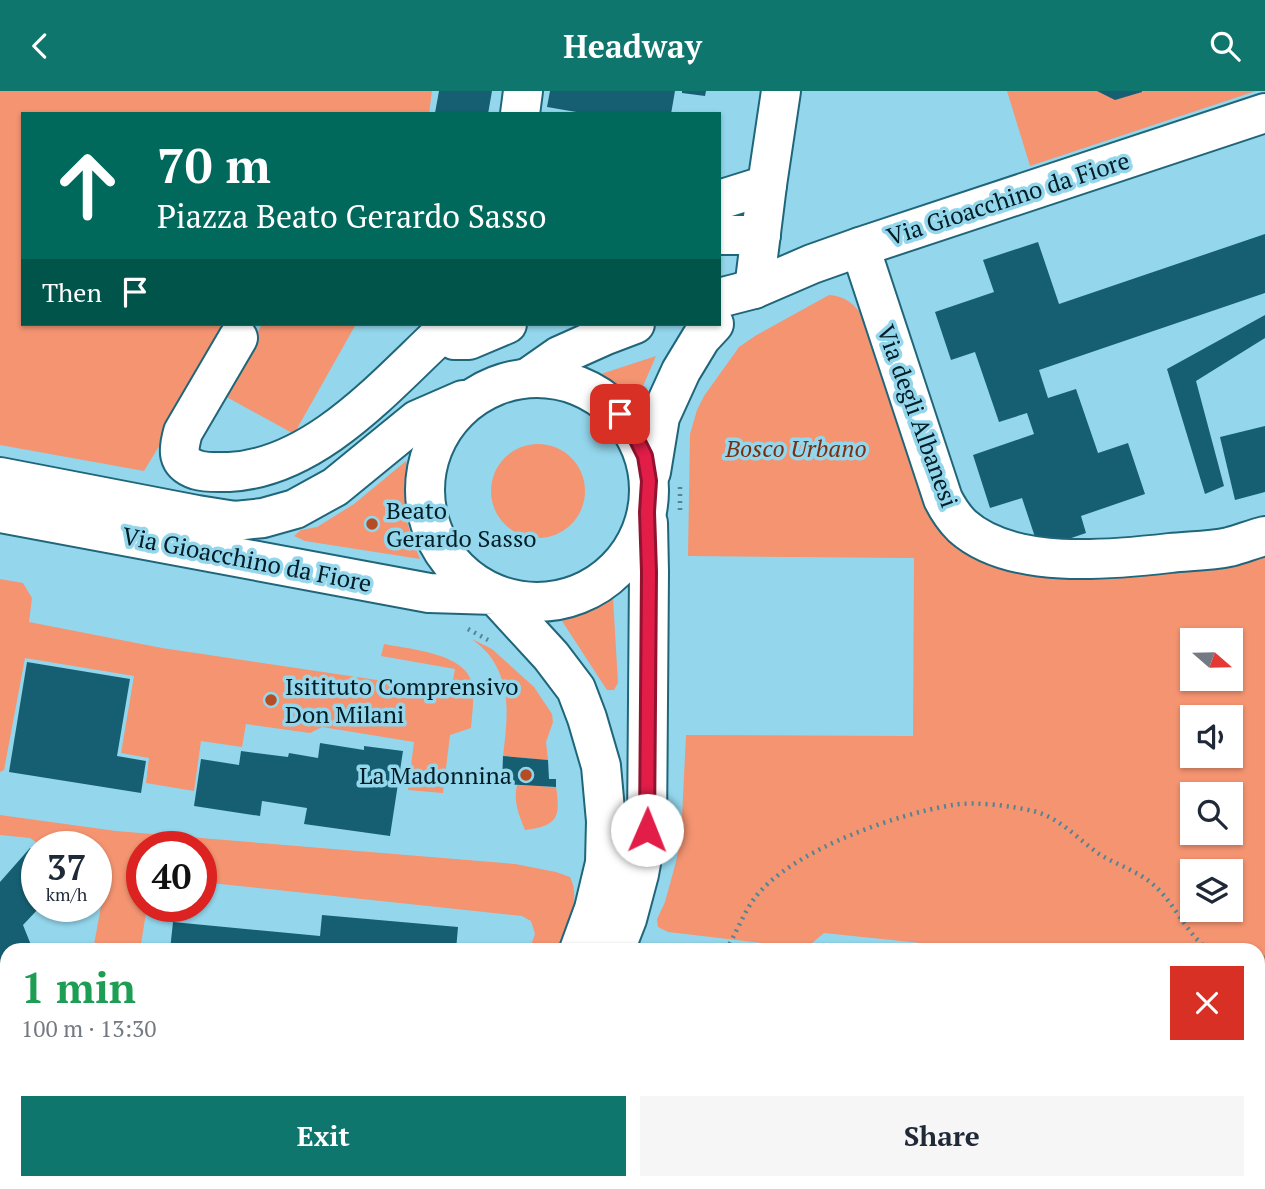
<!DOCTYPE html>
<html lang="en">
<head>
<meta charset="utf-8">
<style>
	:root { --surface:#fff; --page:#f6f6f7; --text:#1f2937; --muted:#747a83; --accent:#0f766e }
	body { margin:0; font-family:"PT Serif",serif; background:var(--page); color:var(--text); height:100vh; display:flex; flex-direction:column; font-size:26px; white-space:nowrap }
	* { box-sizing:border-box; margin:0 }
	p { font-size:23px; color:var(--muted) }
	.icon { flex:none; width:38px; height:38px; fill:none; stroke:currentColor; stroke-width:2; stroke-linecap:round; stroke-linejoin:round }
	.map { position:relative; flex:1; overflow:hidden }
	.sheet { position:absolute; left:0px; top:852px; width:1265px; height:247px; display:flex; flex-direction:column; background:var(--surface); border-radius:21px 21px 0 0; box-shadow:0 2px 5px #0004 }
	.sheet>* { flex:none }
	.top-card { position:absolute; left:21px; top:21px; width:700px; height:214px; border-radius:0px; box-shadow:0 2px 5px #0004; background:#00695c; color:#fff; overflow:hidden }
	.needle { width:46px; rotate:110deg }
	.tools { position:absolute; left:1180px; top:537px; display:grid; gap:14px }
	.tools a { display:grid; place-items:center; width:63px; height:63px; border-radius:0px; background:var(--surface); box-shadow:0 2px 5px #0004; font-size:35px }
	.speed { position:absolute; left:21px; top:740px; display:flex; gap:14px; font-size:35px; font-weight:700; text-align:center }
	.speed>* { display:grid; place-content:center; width:91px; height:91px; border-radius:50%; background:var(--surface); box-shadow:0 2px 5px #0004; line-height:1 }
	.speed small { font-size:18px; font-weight:400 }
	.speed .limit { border:10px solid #d22; background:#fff; color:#111 }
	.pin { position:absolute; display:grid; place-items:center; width:60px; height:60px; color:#fff; margin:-30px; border-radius:14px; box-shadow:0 4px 10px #0006 }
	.me { position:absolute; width:77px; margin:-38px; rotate:1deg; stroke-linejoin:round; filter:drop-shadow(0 0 5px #0008) }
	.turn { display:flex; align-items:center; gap:24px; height:147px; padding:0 21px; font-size:32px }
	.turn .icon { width:91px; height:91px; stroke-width:2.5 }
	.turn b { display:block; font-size:49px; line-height:60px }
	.then { display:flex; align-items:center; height:66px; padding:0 21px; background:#0003; gap:14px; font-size:26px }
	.round { display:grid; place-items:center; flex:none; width:74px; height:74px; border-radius:0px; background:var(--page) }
	.summary { display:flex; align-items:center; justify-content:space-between; height:119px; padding:0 21px }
	h1 { font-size:42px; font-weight:700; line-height:52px; color:#1e9e55 }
	.button { display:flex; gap:14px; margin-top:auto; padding:14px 21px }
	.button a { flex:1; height:80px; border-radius:0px; background:var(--accent); color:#fff; font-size:28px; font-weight:700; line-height:80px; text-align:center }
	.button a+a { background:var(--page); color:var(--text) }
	header { display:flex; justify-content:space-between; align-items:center; height:91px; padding:0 21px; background:var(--accent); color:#fff; font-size:32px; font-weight:700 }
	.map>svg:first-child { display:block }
	.green { fill:#f49471; fill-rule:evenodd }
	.building { fill:#165f72 }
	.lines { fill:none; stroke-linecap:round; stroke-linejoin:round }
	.minor-casing { stroke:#20667a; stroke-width:42 }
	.path { stroke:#528494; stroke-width:4.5; stroke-dasharray:2 5; stroke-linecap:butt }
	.minor { stroke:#fff; stroke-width:38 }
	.route-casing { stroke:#92132f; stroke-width:18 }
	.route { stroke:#e11d48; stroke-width:12 }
	.poi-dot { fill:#b44d24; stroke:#94d7ed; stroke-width:2.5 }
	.labels { text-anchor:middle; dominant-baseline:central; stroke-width:7; stroke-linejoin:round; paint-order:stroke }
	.street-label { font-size:24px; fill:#011d25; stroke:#94d7ed }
	.park-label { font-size:24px; font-style:italic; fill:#7b2f10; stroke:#94d7ed }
	.poi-label { font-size:24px; fill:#011d25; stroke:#94d7ed; text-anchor:start }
</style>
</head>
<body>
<header><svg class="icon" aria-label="back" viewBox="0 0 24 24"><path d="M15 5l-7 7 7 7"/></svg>Headway<svg class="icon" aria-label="search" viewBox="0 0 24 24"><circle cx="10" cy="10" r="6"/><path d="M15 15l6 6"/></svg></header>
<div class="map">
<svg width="1265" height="1098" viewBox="0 0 1265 1098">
	<rect width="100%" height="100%" fill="#94d7ed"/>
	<g class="green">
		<path d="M0 0H432L429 23H23V233H233L144 380 0 354Z"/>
		<path d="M1007 0H1256L1030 75Z"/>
		<path d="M829 204C846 205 855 214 864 227L927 414 1042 481 1172 482 1265 456V1098H911L893 1092H1258V859H988L824 842 806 857 668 841 658 836 657 828 665 811 677 767 682 726 686 644 913 645 914 467 688 465 690 343 697 319 704 305 739 256 755 245ZM1192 550H1230V588H1192ZM1192 626H1230V665H1192ZM1192 704H1230V742H1192ZM1192 780H1230V819H1192Z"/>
		<path d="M262 233H356L294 343 223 304Z"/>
		<path d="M656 265 637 309 601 283Z"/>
		<circle cx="538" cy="400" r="47"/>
		<path d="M406 370C409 382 405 396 405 409 405 431 412 448 420 468L305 450 294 445 301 439 317 436 354 413Z"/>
		<path d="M0 488 23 492 32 507 29 531 162 557 451 600 455 578 381 565 384 553C409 558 465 562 472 592 475 606 472 622 471 637L450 644 443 702 408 699 414 651 322 636 310 642 246 633 242 656 201 650 194 700 146 692 149 667 121 662 134 585 25 567 4 679 0 681Z"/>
		<path d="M613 507 618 592 614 599H607L562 530Z"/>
		<path d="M472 548 492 558 534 596 552 623 553 631 546 651 548 669 503 665C507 631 512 598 492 568 487 560 479 554 472 548Z"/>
		<path d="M517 694 556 696C561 727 557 735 525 739 519 724 513 711 517 694Z"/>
		<path d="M0 724 116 740 515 773 556 781 570 786C582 810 566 837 558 859H529L535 843 531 830 522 825 201 791V756H142V816H147L140 859H93L104 799 96 793V756H43L30 747 0 744Z"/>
		<path d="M7 967V999L0 996V974Z"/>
		<path d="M49 1092H451L448 1098H48Z"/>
		<path d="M683 1092H801L799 1098H681Z"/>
	</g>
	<g class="building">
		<path d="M439 0H492L488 23 435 22Z"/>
		<path d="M550 0H675L671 23H588L547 16Z"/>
		<path d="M682 0H706L705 5 682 2Z"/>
		<path d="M1097 0H1142V1L1115 9Z"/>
		<path d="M1265 143V202L1039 279 1048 307 1076 298 1098 362 1128 352 1145 403 1081 425 1086 442 1039 458 1022 407 990 417 973 364 1034 343 1027 322 999 331 975 261 951 269 935 221 994 201 983 169 1038 151 1059 213Z"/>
		<path d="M1265 224V247L1196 290 1224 395 1205 403 1167 278Z"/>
		<path d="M1265 335V401L1235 409 1220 346Z"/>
		<path d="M27 571 130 588 117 665 146 670 141 702 9 681Z"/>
		<path d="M320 652 364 659V655L403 660 390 745 304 733 307 717 262 710 260 725 194 715 201 668 239 674 241 660 288 666 289 662 318 667Z"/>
		<path d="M503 665 548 669 549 688H556V696L502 693Z"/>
		<path d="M30 757 37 761V816H40L23 834 33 859H7V911L3 913 0 906V791Z"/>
		<path d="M322 824 458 836 456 859H170L173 831 320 845Z"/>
		<path d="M0 1034 7 1035V1090L0 1088Z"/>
		<path d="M543 1092H598L595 1098H540Z"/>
	</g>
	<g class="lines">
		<defs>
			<g id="minor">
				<path d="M520 23 523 0"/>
				<path d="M719 109 767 94"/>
				<path d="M719 144H761"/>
				<path d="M860 156 943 408C948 418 954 427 962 435 1011 479 1109 469 1170 462 1189 460 1210 460 1229 456 1241 453 1253 448 1265 445"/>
				<path d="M754 198 767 94 781 0"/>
				<path d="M719 207 754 198 812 173 860 156 1265 22"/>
				<path d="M441 233 443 241 454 249H469L507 233"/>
				<path d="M238 247 183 341C178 359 176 372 197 379 207 382 219 381 229 381 315 377 384 296 443 241"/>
				<path d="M529 286 559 265 606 244 635 233"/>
				<circle cx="537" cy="399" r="112"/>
				<path d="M651 381 660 326 681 280 701 247 714 233"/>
				<path d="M0 386 197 424 235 430 263 427 295 418 335 396 417 329 463 309"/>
				<path d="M0 422 429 502 495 504 551 565 576 598 587 627 601 675 606 730 605 772 594 818 579 859"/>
				<path d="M615 859 627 828 639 783 647 739 649 481 648 432"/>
				<path d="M470 1098 472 1092"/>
				<path d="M506 1098 509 1092"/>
				<path d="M619 1098 621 1092"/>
				<path d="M661 1098 663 1092"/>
			</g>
		</defs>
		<use href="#minor" class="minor-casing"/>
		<g class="path">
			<path d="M680 419V396"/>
			<path d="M468 538 488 549"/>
			<path d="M726 859C736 843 743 823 754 808 789 760 896 723 953 714 973 710 1013 715 1033 720 1059 726 1078 748 1099 763 1115 773 1135 779 1150 791 1174 809 1184 841 1209 859"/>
			<path d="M1258 869 1265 866"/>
		</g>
		<use href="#minor" class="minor"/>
	</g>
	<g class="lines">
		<defs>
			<path id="route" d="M620 323 634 343 645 365 649 390 647 421 649 481 647 739"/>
		</defs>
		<use href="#route" class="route-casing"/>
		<use href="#route" class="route"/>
	</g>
	<g class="poi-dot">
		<circle cx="372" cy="433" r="7"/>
		<circle cx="271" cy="609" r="7"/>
		<circle cx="526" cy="684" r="7"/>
	</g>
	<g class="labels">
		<g class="street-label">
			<text transform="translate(1008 107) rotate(-18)">Via Gioacchino da Fiore</text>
			<text transform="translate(918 325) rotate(70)">Via degli Albanesi</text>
			<text transform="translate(247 468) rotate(11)">Via Gioacchino da Fiore</text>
		</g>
		<g class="park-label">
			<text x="796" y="357">Bosco Urbano</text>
		</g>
		<g class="poi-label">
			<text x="386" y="419">Beato<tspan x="386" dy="28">Gerardo Sasso</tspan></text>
			<text x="285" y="595">Isitituto Comprensivo<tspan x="285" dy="28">Don Milani</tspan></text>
			<text x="512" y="684" text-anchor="end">La Madonnina</text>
		</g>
	</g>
</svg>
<div class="tools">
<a><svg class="needle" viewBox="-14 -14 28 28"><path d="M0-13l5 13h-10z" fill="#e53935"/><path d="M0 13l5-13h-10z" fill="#747a83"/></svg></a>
<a><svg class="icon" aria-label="sound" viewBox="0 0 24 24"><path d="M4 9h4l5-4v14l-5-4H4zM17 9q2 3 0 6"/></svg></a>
<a><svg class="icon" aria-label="search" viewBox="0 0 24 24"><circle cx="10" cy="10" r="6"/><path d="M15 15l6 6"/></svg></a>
<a><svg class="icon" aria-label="layers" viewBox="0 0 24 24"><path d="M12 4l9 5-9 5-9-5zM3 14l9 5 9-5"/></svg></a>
</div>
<div class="speed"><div>37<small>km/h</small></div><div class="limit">40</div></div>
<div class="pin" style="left:620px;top:323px;background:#d93025"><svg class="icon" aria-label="arrive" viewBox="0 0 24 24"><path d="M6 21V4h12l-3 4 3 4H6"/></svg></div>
<svg class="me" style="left:647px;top:739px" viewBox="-20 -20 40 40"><circle r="19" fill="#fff"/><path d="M0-13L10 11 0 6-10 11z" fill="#e11d48"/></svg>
<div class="top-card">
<div class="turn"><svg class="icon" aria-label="ahead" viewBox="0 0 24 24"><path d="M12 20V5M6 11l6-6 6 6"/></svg><div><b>70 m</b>Piazza Beato Gerardo Sasso</div></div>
<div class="then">Then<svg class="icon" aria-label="arrive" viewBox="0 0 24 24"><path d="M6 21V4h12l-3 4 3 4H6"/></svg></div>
</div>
<section class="sheet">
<div class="summary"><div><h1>1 min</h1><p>100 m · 13:30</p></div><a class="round" style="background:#d93025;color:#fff"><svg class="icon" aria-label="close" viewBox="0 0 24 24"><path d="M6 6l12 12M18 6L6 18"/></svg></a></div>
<div class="button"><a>Exit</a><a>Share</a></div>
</section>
</div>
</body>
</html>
